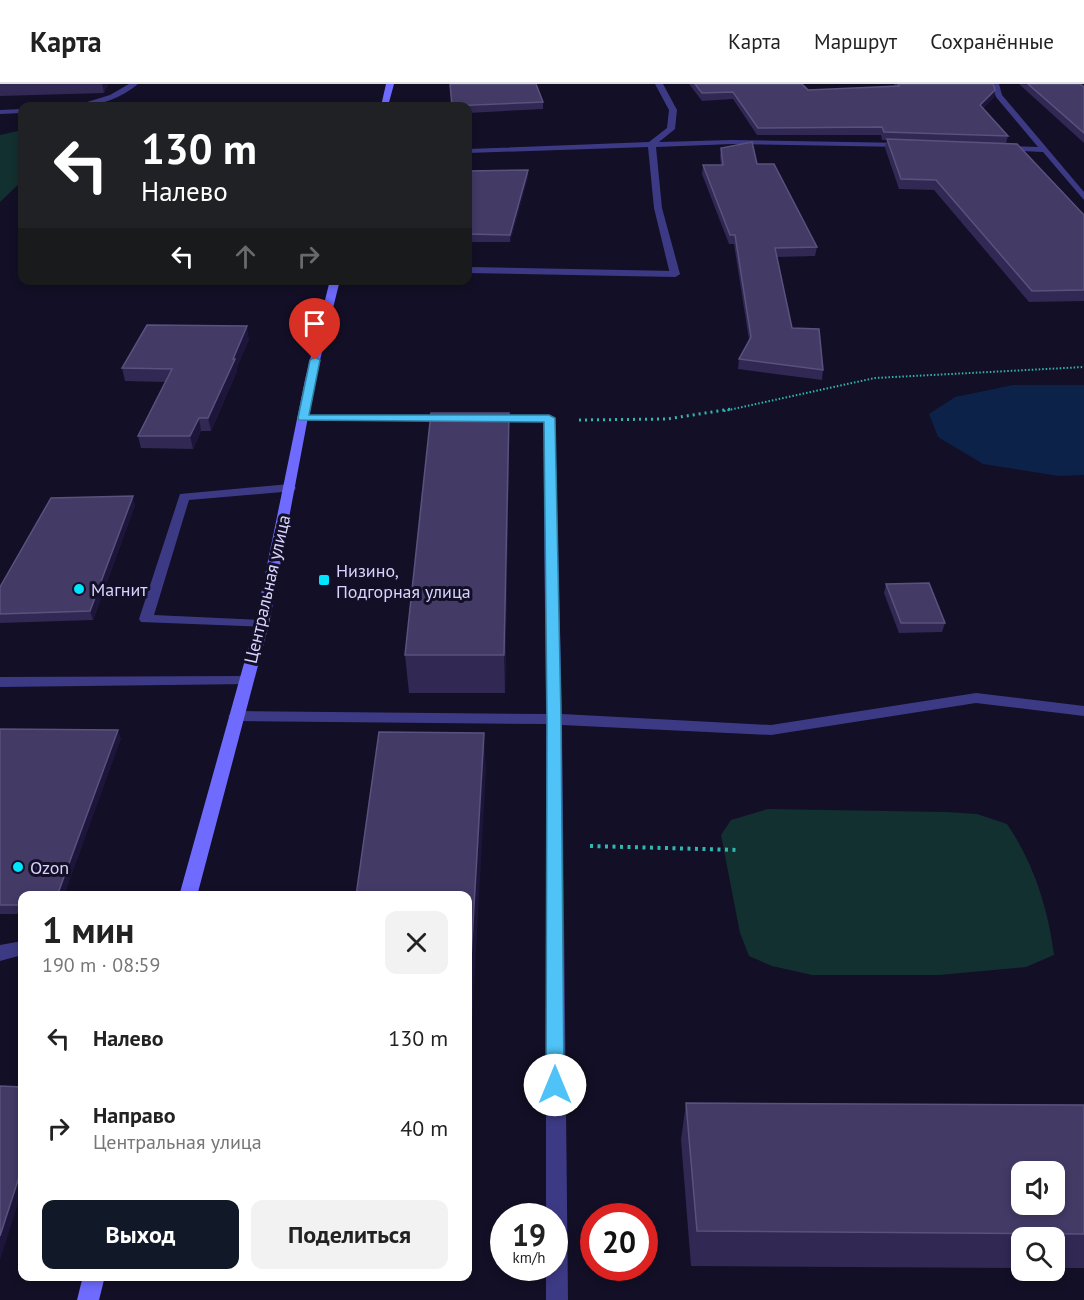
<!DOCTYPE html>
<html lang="ru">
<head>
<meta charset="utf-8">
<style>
	:root { --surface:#fff; --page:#f2f2f2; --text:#222; --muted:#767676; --line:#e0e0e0; --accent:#111827 }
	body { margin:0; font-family:"PT Sans",sans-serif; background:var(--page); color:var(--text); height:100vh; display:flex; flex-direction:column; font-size:22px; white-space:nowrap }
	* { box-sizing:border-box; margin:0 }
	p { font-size:20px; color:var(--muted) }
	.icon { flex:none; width:33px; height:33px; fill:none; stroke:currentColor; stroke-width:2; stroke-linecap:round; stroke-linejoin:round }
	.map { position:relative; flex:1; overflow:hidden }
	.drawer { position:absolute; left:18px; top:807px; width:454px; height:390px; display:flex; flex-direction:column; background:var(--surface); border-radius:12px; box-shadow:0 3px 9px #0003 }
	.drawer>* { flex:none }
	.banner { position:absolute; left:18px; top:18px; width:454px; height:183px; border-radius:12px; box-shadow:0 3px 9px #0003; background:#202124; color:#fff; overflow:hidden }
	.controls { position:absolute; left:1011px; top:1077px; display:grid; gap:12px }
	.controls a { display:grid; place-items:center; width:54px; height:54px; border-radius:12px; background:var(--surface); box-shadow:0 3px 9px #0003; font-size:30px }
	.speed { position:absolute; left:490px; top:1119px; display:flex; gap:12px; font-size:30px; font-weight:700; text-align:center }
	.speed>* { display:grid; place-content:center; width:78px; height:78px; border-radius:50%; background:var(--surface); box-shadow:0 3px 9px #0003; line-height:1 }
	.speed small { font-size:15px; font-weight:400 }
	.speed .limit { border:9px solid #d22; background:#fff; color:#111 }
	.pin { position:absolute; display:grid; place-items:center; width:51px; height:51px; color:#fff; margin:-62px -26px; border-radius:50% 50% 50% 0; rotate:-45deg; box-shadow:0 0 6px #0007 }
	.pin .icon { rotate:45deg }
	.me { position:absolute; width:66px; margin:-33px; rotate:0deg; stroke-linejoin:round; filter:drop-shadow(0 0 4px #0008) }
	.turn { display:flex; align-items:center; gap:21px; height:126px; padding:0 24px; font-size:27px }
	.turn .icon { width:78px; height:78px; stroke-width:2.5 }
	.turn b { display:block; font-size:42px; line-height:51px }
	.lanes { display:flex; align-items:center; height:57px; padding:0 24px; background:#0003; justify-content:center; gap:30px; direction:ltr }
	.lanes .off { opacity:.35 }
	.round { display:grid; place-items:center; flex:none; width:63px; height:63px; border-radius:12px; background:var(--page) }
	.summary { display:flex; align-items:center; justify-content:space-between; height:102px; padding:0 24px }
	h1 { font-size:36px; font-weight:700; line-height:45px }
	.cta { display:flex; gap:12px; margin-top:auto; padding:12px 24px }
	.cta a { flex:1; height:69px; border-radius:12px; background:var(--accent); color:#fff; font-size:24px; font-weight:700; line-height:69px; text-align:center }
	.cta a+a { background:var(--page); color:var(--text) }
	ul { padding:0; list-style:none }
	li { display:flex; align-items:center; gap:18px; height:90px; padding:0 24px }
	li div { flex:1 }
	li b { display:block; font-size:22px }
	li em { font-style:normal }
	header { display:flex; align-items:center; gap:36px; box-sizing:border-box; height:84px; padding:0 30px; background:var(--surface); border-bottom:2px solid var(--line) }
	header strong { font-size:28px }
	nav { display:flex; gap:33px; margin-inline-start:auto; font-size:21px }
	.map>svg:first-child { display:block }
	.green { fill:#12302f }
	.water { fill:#0c2248 }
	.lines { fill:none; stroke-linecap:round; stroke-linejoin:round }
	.path-far2 { stroke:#2fb8b0; stroke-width:2; stroke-dasharray:1.5 2; stroke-linecap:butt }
	.path-far1 { stroke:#2fb8b0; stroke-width:3; stroke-dasharray:2 4; stroke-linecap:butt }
	.path { stroke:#2fb8b0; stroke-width:4; stroke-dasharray:3 4.5; stroke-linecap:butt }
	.lane { fill:#3d3a85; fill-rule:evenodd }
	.street { fill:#3d3a85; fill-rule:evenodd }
	.secondary { fill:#6f6bff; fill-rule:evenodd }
	.wall { fill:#312854 }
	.shaded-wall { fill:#1d163a }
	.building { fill:#433a66; stroke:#5a527e; stroke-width:1.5; fill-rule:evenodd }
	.route { fill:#4fc3f7; stroke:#337fa1; stroke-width:1.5 }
	.poi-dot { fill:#00e5ff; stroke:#130f26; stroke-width:2 }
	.labels { text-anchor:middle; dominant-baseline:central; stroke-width:6; stroke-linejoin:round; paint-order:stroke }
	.poi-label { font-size:18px; fill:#d9d4ff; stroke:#130f26; text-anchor:start }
	.street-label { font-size:18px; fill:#d9d4ff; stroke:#130f26 }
</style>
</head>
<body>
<header>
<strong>Карта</strong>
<nav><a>Карта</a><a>Маршрут</a><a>Сохранённые</a></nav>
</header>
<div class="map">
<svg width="1084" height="1216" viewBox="0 0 1084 1216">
	<rect width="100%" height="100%" fill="#130f26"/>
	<g class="green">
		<path d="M22 46V97L0 118V51Z"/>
		<path d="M768 725 947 728 977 730 1007 740C1034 779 1048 825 1054 871L1026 883 939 891H812L772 882 749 872 740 849 721 751 731 736Z"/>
	</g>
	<path class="water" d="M1013 301H1084V391L1059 392 983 380 938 353 929 330 955 313Z"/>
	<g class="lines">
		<path class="path-far2" d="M724 327 875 294 1084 283"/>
		<path class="path-far1" d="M579 336 667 335 731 325"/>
		<path class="path" d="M590 762 739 766"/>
		<g class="lane">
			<path d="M468 183 675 187 680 190 675 193 468 189Z"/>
			<path d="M303 331H450L456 334 450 337 299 336 297 334Z"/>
			<path d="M489 331H549L555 334 562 630 771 641 976 609 1084 622V632L976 619 771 651 562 641 568 1216H546V1184H555V1132H546V640L236 637 228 632 236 627 546 630 543 337 485 336 483 334Z"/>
			<path d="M290 400 294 401 296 404 294 407 189 416 154 531 262 536 269 540 267 543 141 538 139 535 180 410Z"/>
			<path d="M246 592 251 594 253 597 251 600 0 603V593Z"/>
			<path d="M22 857V871L0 877V861Z"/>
		</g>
		<g class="street">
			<path d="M129 0H138C121 14 96 24 74 22L110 11Z"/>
			<path d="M655 0H663L677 26 675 45 659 58 732 56 905 59 909 61 905 63 732 60 656 63 662 124 680 190 675 193 670 190 654 124 648 63 468 69V65L649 58 667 44 669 26Z"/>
			<path d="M991 0H999L1002 11 1084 108V116L1043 68 1001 66 1000 64 1004 62 1038 63 996 13Z"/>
			<path d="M22 25V29L0 30V26Z"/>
		</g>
		<g class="secondary">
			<path d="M386 0H394L388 22H381Z"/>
			<path d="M330 196H340L315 296 269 540 197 812H179L255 540 305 296Z"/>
			<path d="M83 1192H105L99 1216H77Z"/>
		</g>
	</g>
	<g class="wall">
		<path d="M0 0H108L104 9 0 12Z"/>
		<path d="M689 0H795L808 6 895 3 894 0H993L995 6 994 13 983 24 1008 52 1006 59 1084 131V217L1029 218 934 106 899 105 885 64 887 56H882L881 51H757L733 15 702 17Z"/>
		<path d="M1019 0H1080L1084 3V59Z"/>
		<path d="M543 18V25L468 29V22Z"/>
		<path d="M721 64 757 80 817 163 815 172 777 173 792 244 823 286 822 296 738 285 739 275 749 256 734 160H729L702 90 703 81H721L720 72Z"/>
		<path d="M528 86V93L510 158H468V87Z"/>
		<path d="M249 255 237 283V287L211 347H201L193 365 141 364 138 352 166 298 125 297 122 284Z"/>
		<path d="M509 363 505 609H409L405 571Z"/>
		<path d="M135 421 93 536 0 539V503Z"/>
		<path d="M886 500 945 539 942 548 899 549 884 509Z"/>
		<path d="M0 645 121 655 22 812V830H0Z"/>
		<path d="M686 1019 1084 1021V1184H1054V1154H1022V1184L691 1182 681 1056Z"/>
	</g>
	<g class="shaded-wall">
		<path d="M102 0H108L104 9Z"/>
		<path d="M995 6 994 13 978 29 980 21Z"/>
		<path d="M528 86V93L510 158V151Z"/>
		<path d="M247 242 249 255 237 283V287L211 347 208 334Z"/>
		<path d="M509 329V363L505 609 504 571Z"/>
		<path d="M199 334 201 347 193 365 190 352Z"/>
		<path d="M133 412 135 421 93 536 90 527Z"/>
		<path d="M118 646 121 655 64 812H57Z"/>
		<path d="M484 649 486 687 468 1010V926Z"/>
		<path d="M22 1084V1107L0 1176V1152Z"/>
	</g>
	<g class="building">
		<path d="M450 0H536L543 18 452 22Z"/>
		<path d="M695 0H802L808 6 899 2 898 0H993L995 6 980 21 1008 52 884 48 882 43 758 44 733 8 702 9Z"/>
		<path d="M1028 0H1080L1084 3V49Z"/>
		<path d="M887 55 1017 60 1084 131V206L1032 207 936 96 901 95Z"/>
		<path d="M752 58 757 80H774L817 163 775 164 792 244 819 245 823 286 739 275 751 253 735 151H730L703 81H723L721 64Z"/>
		<path d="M528 86 510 151 468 150V87Z"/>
		<path d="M147 241 247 242 233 275H235L208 334H199L190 352H138L172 285 122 284Z"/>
		<path d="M431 329H509L504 571H405Z"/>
		<path d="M133 412 90 527 0 530V503L51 414Z"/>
		<path d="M929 499 945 539H901L886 500Z"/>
		<path d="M0 645 118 646 57 812H22V821H0Z"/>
		<path d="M379 648 484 649 468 926V812H356Z"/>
		<path d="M0 1002 22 1003V1084L0 1152Z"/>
		<path d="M686 1019 1084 1021V1150L697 1147ZM1022 1088H1054V1120H1022Z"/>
	</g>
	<path class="route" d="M315 273 320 276 309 331H549L555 334 561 635 564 1001 561 1007 555 1009 548 1007 546 1001 547 635 544 338 299 336 298 334 310 276Z"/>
	<g class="poi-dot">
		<rect x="318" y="490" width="12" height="12" rx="3"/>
		<circle cx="79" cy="505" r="6"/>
		<circle cx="18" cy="783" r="6"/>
	</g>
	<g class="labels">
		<g class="poi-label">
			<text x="336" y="486">Низино,<tspan x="336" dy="21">Подгорная улица</tspan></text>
			<text x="91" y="505">Магнит</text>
			<text x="30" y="783">Ozon</text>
		</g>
		<g class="street-label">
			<text transform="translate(267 505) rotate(-77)">Центральная улица</text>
		</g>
	</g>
</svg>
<div class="controls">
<a><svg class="icon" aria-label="sound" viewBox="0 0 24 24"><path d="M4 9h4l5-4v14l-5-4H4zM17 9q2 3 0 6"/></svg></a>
<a><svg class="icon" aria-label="search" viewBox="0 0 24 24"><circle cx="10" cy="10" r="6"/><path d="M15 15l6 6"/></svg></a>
</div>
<div class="speed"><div>19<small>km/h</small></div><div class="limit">20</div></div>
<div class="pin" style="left:315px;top:276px;background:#d93025"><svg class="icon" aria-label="arrive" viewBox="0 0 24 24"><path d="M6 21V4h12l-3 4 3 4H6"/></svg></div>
<svg class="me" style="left:555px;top:1001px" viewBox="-20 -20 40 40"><circle r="19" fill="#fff"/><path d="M0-13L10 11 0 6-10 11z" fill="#4fc3f7"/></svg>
<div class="banner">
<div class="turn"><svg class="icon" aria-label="left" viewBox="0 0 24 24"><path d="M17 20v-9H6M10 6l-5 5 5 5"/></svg><div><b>130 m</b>Налево</div></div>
<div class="lanes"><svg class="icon" aria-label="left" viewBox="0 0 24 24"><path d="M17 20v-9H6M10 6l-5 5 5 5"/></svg><svg class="icon off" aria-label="ahead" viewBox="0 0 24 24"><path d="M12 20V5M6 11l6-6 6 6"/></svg><svg class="icon off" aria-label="right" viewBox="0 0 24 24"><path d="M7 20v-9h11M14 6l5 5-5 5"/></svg></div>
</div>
<section class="drawer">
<div class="summary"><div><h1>1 мин</h1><p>190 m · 08:59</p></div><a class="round"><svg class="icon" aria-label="close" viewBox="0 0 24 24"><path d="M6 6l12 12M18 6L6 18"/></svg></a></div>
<ul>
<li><svg class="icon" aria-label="left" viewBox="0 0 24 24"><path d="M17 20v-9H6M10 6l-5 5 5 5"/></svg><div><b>Налево</b></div><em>130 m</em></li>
<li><svg class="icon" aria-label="right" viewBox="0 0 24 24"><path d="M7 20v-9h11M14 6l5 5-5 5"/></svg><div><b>Направо</b><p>Центральная улица</p></div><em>40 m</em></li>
</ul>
<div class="cta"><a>Выход</a><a>Поделиться</a></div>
</section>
</div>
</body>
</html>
